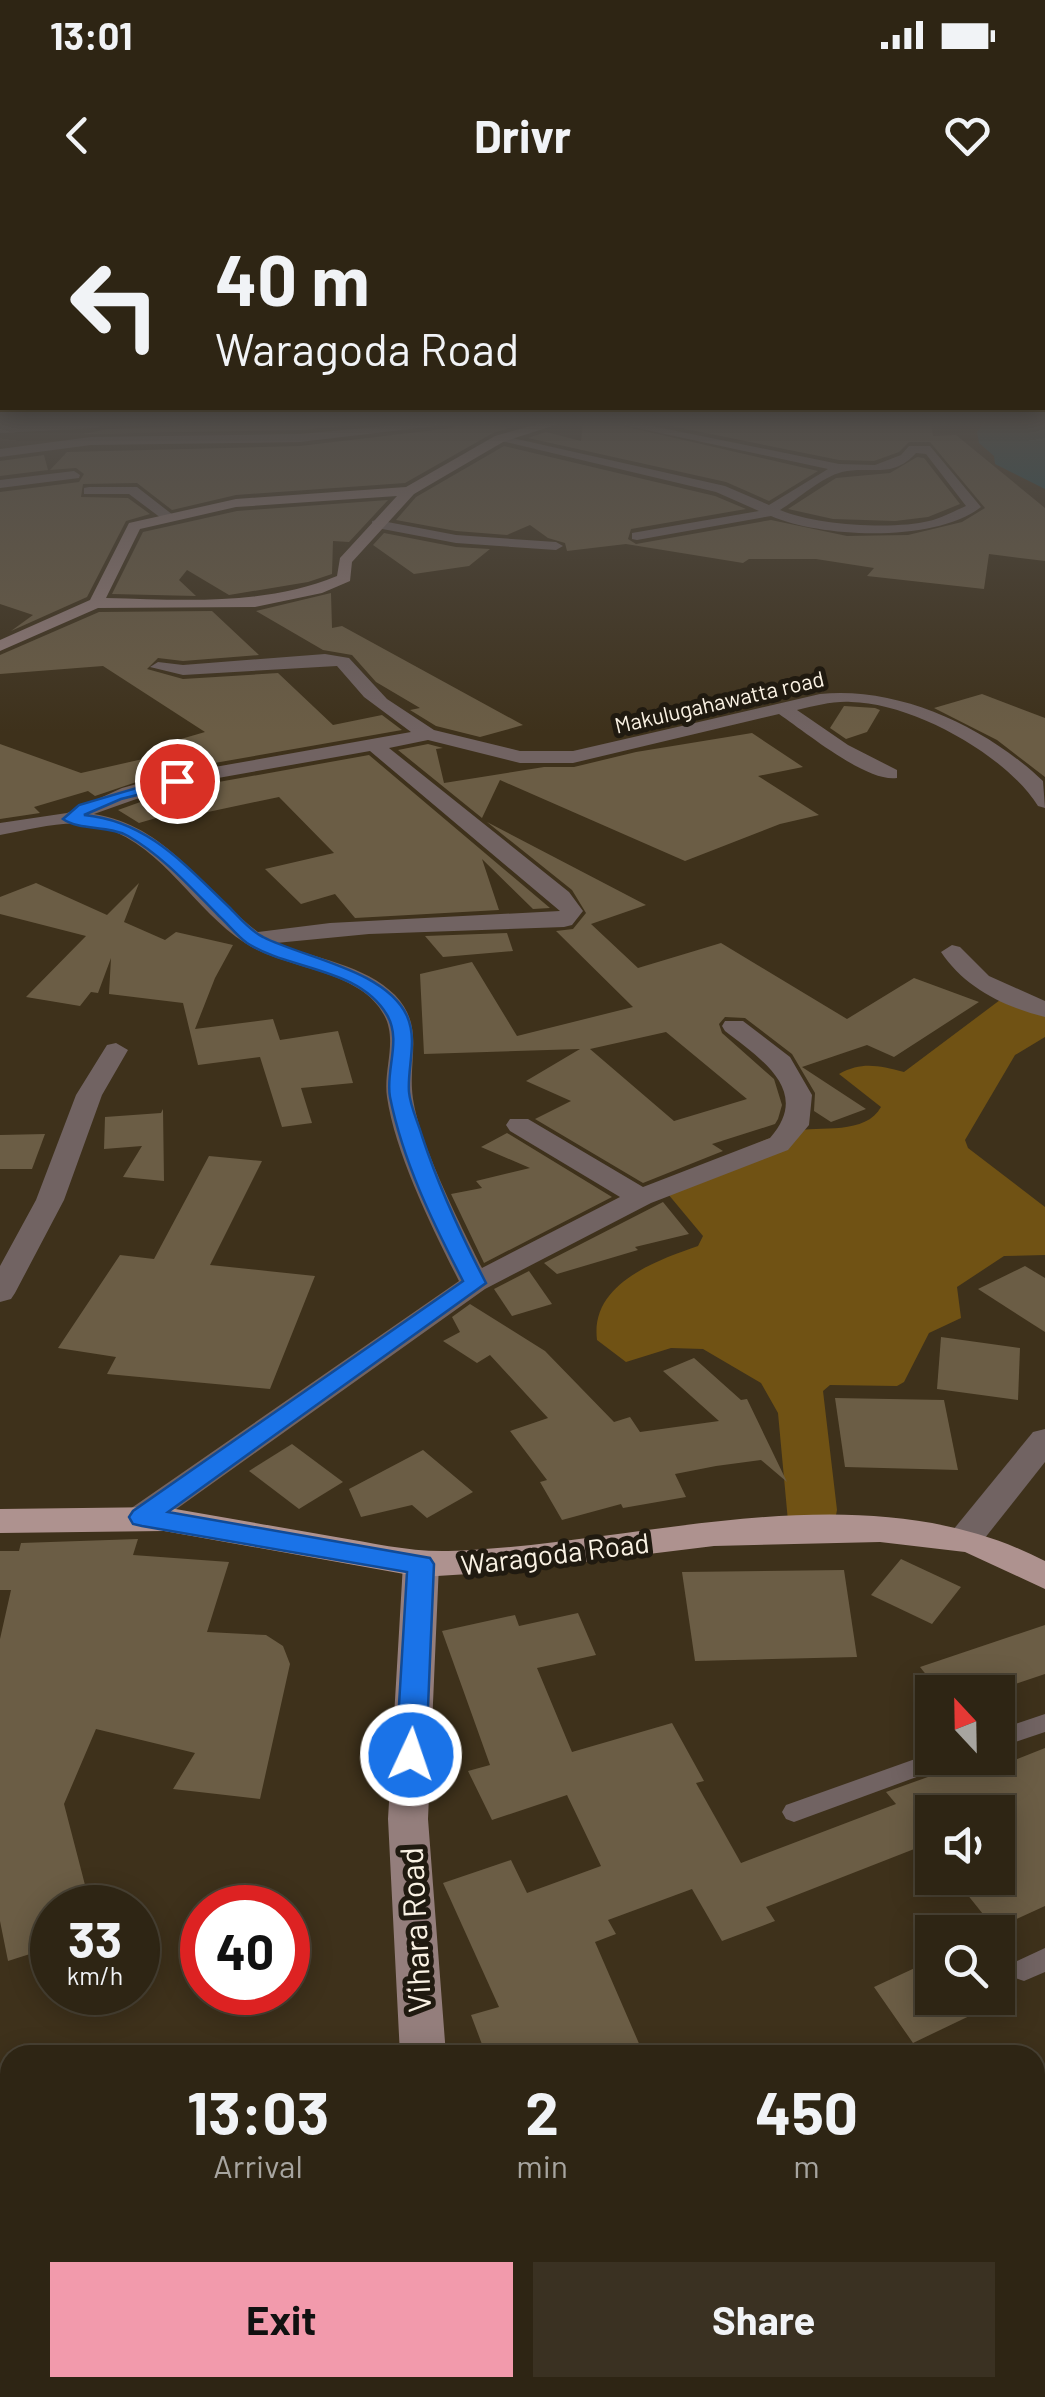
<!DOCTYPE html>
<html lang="en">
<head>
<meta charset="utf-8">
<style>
	:root { --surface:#2e2514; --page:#3a3122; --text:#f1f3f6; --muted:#a7a5a0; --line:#494234; --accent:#f29aac }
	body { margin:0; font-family:Barlow,sans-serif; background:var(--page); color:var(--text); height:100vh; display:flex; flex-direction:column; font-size:38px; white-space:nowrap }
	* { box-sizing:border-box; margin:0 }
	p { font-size:32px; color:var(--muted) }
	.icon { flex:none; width:55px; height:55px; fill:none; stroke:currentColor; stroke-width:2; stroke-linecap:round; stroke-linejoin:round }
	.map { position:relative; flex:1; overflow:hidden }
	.panel { position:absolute; left:0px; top:1845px; width:1045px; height:352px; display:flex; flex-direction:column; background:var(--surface); border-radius:30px 30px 0 0; box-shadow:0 5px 25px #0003,0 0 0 2px var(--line) }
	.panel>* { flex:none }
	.banner { position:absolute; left:0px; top:0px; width:1045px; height:210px; box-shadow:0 5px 25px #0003,0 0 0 2px var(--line); background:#2e2514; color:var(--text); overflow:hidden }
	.needle { width:65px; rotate:338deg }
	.tools { position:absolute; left:915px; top:1475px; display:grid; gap:20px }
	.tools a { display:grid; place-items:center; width:100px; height:100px; border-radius:0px; background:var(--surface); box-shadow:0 5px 25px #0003,0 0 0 2px var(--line); font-size:50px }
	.speed { position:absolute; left:30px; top:1685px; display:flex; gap:20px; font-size:50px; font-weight:700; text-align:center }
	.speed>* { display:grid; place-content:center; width:130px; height:130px; border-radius:50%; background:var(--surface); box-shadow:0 5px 25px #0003,0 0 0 2px var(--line); line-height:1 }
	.speed small { font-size:25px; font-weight:400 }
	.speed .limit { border:15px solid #d22; background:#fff; color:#111 }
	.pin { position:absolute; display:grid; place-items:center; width:85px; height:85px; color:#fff; margin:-42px; border:5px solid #fff; border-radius:50%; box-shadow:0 2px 10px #0007 }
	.me { position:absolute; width:110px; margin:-55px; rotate:3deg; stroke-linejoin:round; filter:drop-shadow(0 0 8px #0008) }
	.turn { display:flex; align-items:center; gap:35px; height:210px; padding:0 50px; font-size:45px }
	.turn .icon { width:130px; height:130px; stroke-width:2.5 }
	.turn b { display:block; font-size:70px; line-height:85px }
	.eta { display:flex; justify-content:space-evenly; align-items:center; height:170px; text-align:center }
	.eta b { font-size:60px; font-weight:700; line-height:70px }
	.cta { display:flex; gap:20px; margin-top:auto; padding:20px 50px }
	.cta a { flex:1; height:115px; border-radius:0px; background:var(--accent); color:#111; font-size:40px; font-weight:700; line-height:115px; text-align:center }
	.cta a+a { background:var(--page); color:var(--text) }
	.status { display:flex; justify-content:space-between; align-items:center; height:70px; padding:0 50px; background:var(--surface); direction:ltr }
	.status svg { height:28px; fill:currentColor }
	header { display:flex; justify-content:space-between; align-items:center; height:130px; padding:0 50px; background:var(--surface); font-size:45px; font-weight:700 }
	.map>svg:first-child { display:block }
	.green { fill:#705214 }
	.water { fill:#16515f }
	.building { fill:#6b5d45; fill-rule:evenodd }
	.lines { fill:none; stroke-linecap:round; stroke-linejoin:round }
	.lane { fill:#716362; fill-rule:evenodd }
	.street { fill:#716362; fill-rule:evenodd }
	.secondary { fill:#947e7c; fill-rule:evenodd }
	.primary { fill:#ae928f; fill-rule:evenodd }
	.route { fill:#1a73e8; stroke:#114b97; stroke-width:2.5 }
	.labels { text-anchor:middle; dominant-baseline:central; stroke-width:10; stroke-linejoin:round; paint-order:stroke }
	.far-street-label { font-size:22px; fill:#faf2e4; stroke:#201a10 }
	.street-label { font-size:28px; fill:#faf2e4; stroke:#201a10 }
	.near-street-label { font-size:32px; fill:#faf2e4; stroke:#201a10 }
</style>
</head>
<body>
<div class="status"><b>13:01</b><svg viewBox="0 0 49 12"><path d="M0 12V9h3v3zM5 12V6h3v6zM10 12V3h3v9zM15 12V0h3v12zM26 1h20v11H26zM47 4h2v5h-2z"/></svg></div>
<header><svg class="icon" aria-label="back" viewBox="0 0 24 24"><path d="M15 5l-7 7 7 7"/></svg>Drivr<svg class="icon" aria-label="heart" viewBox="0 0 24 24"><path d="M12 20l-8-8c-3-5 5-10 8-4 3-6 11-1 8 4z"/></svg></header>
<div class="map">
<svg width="1045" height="2197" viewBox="0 0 1045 2197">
	<rect width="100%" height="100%" fill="#3e311b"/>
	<path class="green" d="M1008 794 1045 810V837L1015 855 965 940 968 948 1045 1007V1055L1004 1056 957 1087 961 1118 929 1133 904 1182 897 1186 830 1185 823 1191 837 1310 833 1330 789 1332 778 1213 761 1183 703 1149 671 1148 626 1162 597 1140C590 1084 655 1061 698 1046L703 1036 663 988C695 974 764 936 793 931 820 926 866 935 881 907L839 874C863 861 879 866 904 872Z"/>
	<path class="water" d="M983 224H1045V289L995 264 994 256 979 243 977 232Z"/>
	<g class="building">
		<path d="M245 224H366L300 230 83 234 108 229Z"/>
		<path d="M456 224 512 227 493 233 405 283 236 295 172 310 137 283 83 284 81 297 128 298 150 314 126 321 87 397 11 431 33 415 0 404V292L79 282 84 274 76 268 50 270 67 252 300 246 452 228Z"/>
		<path d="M583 224H614L818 271 769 301 726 282 528 238 546 232 581 241Z"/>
		<path d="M661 224H931L933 236 956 235 1045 308V361L989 354 984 389 867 376 874 368 816 359H749L743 363 626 344 567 351 565 343 548 338 530 325 507 335 456 331 396 320 416 297 504 246 715 296 746 309 631 329 628 339 636 344 771 320 847 336 908 335 962 322 985 308 930 242H909L899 252 874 261 839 260Z"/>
		<path d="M44 255 48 270 0 276V261Z"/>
		<path d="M917 257 924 258 960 304 928 317 895 321 833 319 788 309 836 278 890 273Z"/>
		<path d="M388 300 349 342 333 341 332 374 308 382 229 395 187 370 179 380 196 396 112 394 143 332 237 311Z"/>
		<path d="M384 333 456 347 490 349 469 366 414 374 373 345Z"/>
		<path d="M331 393 332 428 342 426 523 525 480 537 436 526 410 510 420 508 376 482 352 455 323 450 256 411Z"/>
		<path d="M212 411 259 455 183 461 158 458 147 469 183 479 278 473 333 525 382 515 402 530 169 571 95 596 88 591 34 607 40 613 0 619V544L81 573 196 547 181 539 205 532 103 466 0 474V455L99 412Z"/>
		<path d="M982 494 1045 518V577L997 540 934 508Z"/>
		<path d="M844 506 875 508 880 510 867 532 846 539 830 528Z"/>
		<path d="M752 533 803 567 758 576 819 615 780 624 685 661 500 580 482 618 398 550 428 544 443 548 436 549 444 583 544 567H574L636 552Z"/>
		<path d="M369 555 550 708 533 709 482 659 499 710 355 718 335 694 301 704 265 669 334 653 279 597 208 612 201 605 139 623 118 610 174 590Z"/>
		<path d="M487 622 646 705 591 724 638 768 721 743 847 819 914 778 979 802 894 857 867 845 802 867 866 909 831 922 814 911 815 893 792 854 745 818 725 817 719 824 722 833 774 879 782 905 778 919 775 924 712 944 723 951 643 983 535 919 571 901 526 881 580 849 424 854 420 774 472 762 517 836 633 807 556 731 573 729 586 713 572 690ZM666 832 747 899 674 921 590 849Z"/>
		<path d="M36 683 107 715 139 683 124 722 165 740 176 732 233 745 215 778 195 829 273 819 280 840 338 831 353 883 301 888 312 923 282 927 260 857 198 865 183 803 109 794 111 758 98 793 91 792 80 806 26 797 86 736 0 714V697Z"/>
		<path d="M507 733 513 751 443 757 425 736Z"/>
		<path d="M163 909 164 981 123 977 142 946 104 949 105 917 161 913Z"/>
		<path d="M507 933 612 997 484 1063 451 994 482 988 476 981 530 968 481 947Z"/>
		<path d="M45 934 32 969H0V935Z"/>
		<path d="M209 956 262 961 210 1065 315 1076 270 1189 107 1174 116 1157 58 1148 120 1055 154 1059Z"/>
		<path d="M663 1002 689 1034 635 1047 638 1050 557 1074 544 1063Z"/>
		<path d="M1025 1066 1045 1078V1132L978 1089Z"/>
		<path d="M529 1071 552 1104 512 1116 494 1089Z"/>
		<path d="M470 1104 545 1151 614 1222 630 1217 640 1232 719 1221 663 1171 694 1158 741 1200 747 1199 787 1282 761 1260 716 1266 675 1274 686 1297 623 1308 621 1304 562 1320 540 1282 547 1280 510 1231 548 1218 490 1155 477 1163 443 1141 460 1132 452 1117Z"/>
		<path d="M941 1137 1020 1148 1018 1200 937 1189Z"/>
		<path d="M835 1198 944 1200 958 1270 845 1267Z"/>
		<path d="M292 1244 343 1282 299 1309 249 1271Z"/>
		<path d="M423 1250 473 1292 427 1318 412 1305 361 1317 349 1289Z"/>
		<path d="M138 1339 133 1355 229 1362 207 1432 266 1435 283 1446 290 1464 260 1599 173 1589 195 1553 96 1529 64 1604 91 1708H52V1747L8 1761 0 1721V1439L11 1390H0V1351H19L21 1343Z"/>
		<path d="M901 1359 961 1387 932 1424 871 1395Z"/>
		<path d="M844 1370 857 1457 695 1461 682 1372Z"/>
		<path d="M578 1413 596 1455 537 1468 572 1552 672 1523 704 1581 696 1583 741 1663 896 1604 886 1592 953 1568 960 1558H996L1002 1565 1045 1548V1706L995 1729 954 1678H998V1612H932V1651L927 1644 766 1707 775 1721 722 1741 692 1689 608 1720 616 1734 595 1742 644 1855H486L471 1815 499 1807 443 1683 511 1660 527 1693 601 1666 567 1595 492 1620 468 1571 490 1565 442 1431 515 1415 519 1426Z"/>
		<path d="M1045 1425V1474L991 1492H940L920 1467Z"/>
		<path d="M932 1760V1798H1007L913 1843 874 1787Z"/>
	</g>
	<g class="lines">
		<g class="lane">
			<path d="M1045 1514V1532L998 1548V1530Z"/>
			<path d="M932 1553V1558H956L952 1564 794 1622 786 1619 782 1612 786 1605Z"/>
			<path d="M1045 1748V1772L1024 1781 1015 1778 1011 1770 1015 1762Z"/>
		</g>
		<g class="street">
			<path d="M103 224 97 228 0 233V225Z"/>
			<path d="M408 224H452L300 242 91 245 0 257V249L91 237 300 234Z"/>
			<path d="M618 224H642L839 264 875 265 901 255 909 246H930L981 307C935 343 822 338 771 316L637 340 632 339V333L759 311 716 292 493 239 499 235 725 286 769 305 828 269ZM916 253 926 254 966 306C954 311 942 318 929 321 893 330 814 325 780 310 798 299 822 277 842 272 869 265 892 280 916 253Z"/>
			<path d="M74 271 80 275 79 278 0 288V280Z"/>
			<path d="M89 287H137L173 315 161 318 129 294H84V288Z"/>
			<path d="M377 320 456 335 556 342 563 346 556 350 456 343 372 327V321Z"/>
			<path d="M325 454 349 458 387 499 434 530 520 551H573L820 494C899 486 986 527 1043 581L1045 608 1038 606C1006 555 913 503 851 502 833 501 815 506 797 510L848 545 897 570V578C867 583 804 531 779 514L573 563H520L428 540 389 548 569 692 583 711 572 725 564 727 369 734 276 743C314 758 365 765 395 795 423 824 410 854 412 889 414 934 461 1026 482 1068L620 997 510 931 506 925 510 919H528L643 987 770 938C812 891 761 859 725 831L722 826 725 821H743L790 857 812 895 809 925 788 950 651 1003 485 1089 154 1325 142 1329 130 1325 125 1317 130 1309 459 1081C433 1030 395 953 387 897 383 870 398 840 384 815 360 769 285 770 245 743 194 710 165 648 105 628 73 617 33 629 0 635V623L67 613 122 588 170 575 411 532 364 497 337 466 183 475 150 467 158 462 183 465ZM370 551 560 711 330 723 258 732C203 690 166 625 94 614L173 586Z"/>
			<path d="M952 745 960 747 989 776 1045 801V817C1004 807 964 787 941 752Z"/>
			<path d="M116 843 128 850 102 895 64 1000 15 1093 11 1099 0 1102V1066L36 1000 76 895 107 845Z"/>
			<path d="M1045 1229V1262L977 1348 965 1351 953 1348 948 1339 953 1330 1033 1232Z"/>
		</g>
		<g class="secondary">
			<path d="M538 224H558L503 242 414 294 352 362 350 381 322 393 255 407 98 408 0 451V440L90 400 129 323 236 299 406 287 495 236ZM397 296 340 358 337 376C263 406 185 400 106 398L140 329 236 307Z"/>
			<path d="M421 1351 434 1355 439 1364 428 1619 446 1855H400L388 1619 403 1364 408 1355Z"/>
			<path d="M497 2188H550L554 2197H500Z"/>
		</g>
		<path class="primary" d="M164 1307C221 1317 279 1327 336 1337 373 1343 410 1352 448 1351 643 1345 861 1266 1045 1361V1389L965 1352 880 1342 714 1346 501 1372 421 1377 164 1331 0 1333V1309Z"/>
	</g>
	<linearGradient id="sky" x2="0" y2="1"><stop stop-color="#221b0f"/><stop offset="0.42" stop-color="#524e4a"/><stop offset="1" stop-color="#524e4a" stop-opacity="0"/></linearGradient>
	<rect width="1045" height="532" fill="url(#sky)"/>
	<path class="route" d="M177 576 182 578V584L121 599 84 615C148 621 185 665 229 707 239 717 250 731 263 737 304 758 386 770 407 816 418 841 407 868 409 892 410 906 418 922 422 936 439 988 461 1035 486 1083L168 1312 430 1358 434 1364 426 1555 421 1563 411 1567 400 1563 396 1555 407 1372 142 1326 133 1324 129 1317 133 1311 463 1081C433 1023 403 962 390 897 385 871 402 840 387 815 359 767 288 770 247 743 237 736 228 724 219 716 191 688 163 656 128 636 108 625 80 631 63 619L79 605Z"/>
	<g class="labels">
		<g class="far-street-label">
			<text transform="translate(719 501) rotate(-13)">Makulugahawatta road</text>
		</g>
		<g class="street-label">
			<text transform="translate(555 1353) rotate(-7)">Waragoda Road</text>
		</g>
		<g class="near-street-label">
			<text transform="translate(414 1730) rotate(-93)">Vihara Road</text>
		</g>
	</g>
</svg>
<div class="tools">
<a><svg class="needle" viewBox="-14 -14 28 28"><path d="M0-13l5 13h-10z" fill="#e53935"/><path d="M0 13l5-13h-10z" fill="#a7a5a0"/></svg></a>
<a><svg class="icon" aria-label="sound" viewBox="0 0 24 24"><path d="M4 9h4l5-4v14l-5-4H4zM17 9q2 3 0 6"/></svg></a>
<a><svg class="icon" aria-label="search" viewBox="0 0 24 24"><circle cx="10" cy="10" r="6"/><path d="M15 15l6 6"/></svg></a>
</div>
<div class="speed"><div>33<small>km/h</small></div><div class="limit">40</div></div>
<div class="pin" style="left:177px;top:581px;background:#d93025"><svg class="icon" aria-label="arrive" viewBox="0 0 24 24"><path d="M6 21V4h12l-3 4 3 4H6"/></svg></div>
<svg class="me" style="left:411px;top:1555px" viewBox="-20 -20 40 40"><circle r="17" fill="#1a73e8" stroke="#fff" stroke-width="3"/><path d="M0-11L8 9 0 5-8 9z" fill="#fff"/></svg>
<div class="banner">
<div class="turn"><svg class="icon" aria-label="left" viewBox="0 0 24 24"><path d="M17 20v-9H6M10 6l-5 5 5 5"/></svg><div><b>40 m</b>Waragoda Road</div></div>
</div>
<section class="panel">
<div class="eta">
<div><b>13:03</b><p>Arrival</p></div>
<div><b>2</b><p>min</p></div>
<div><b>450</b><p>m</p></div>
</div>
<div class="cta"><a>Exit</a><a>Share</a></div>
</section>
</div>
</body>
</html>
